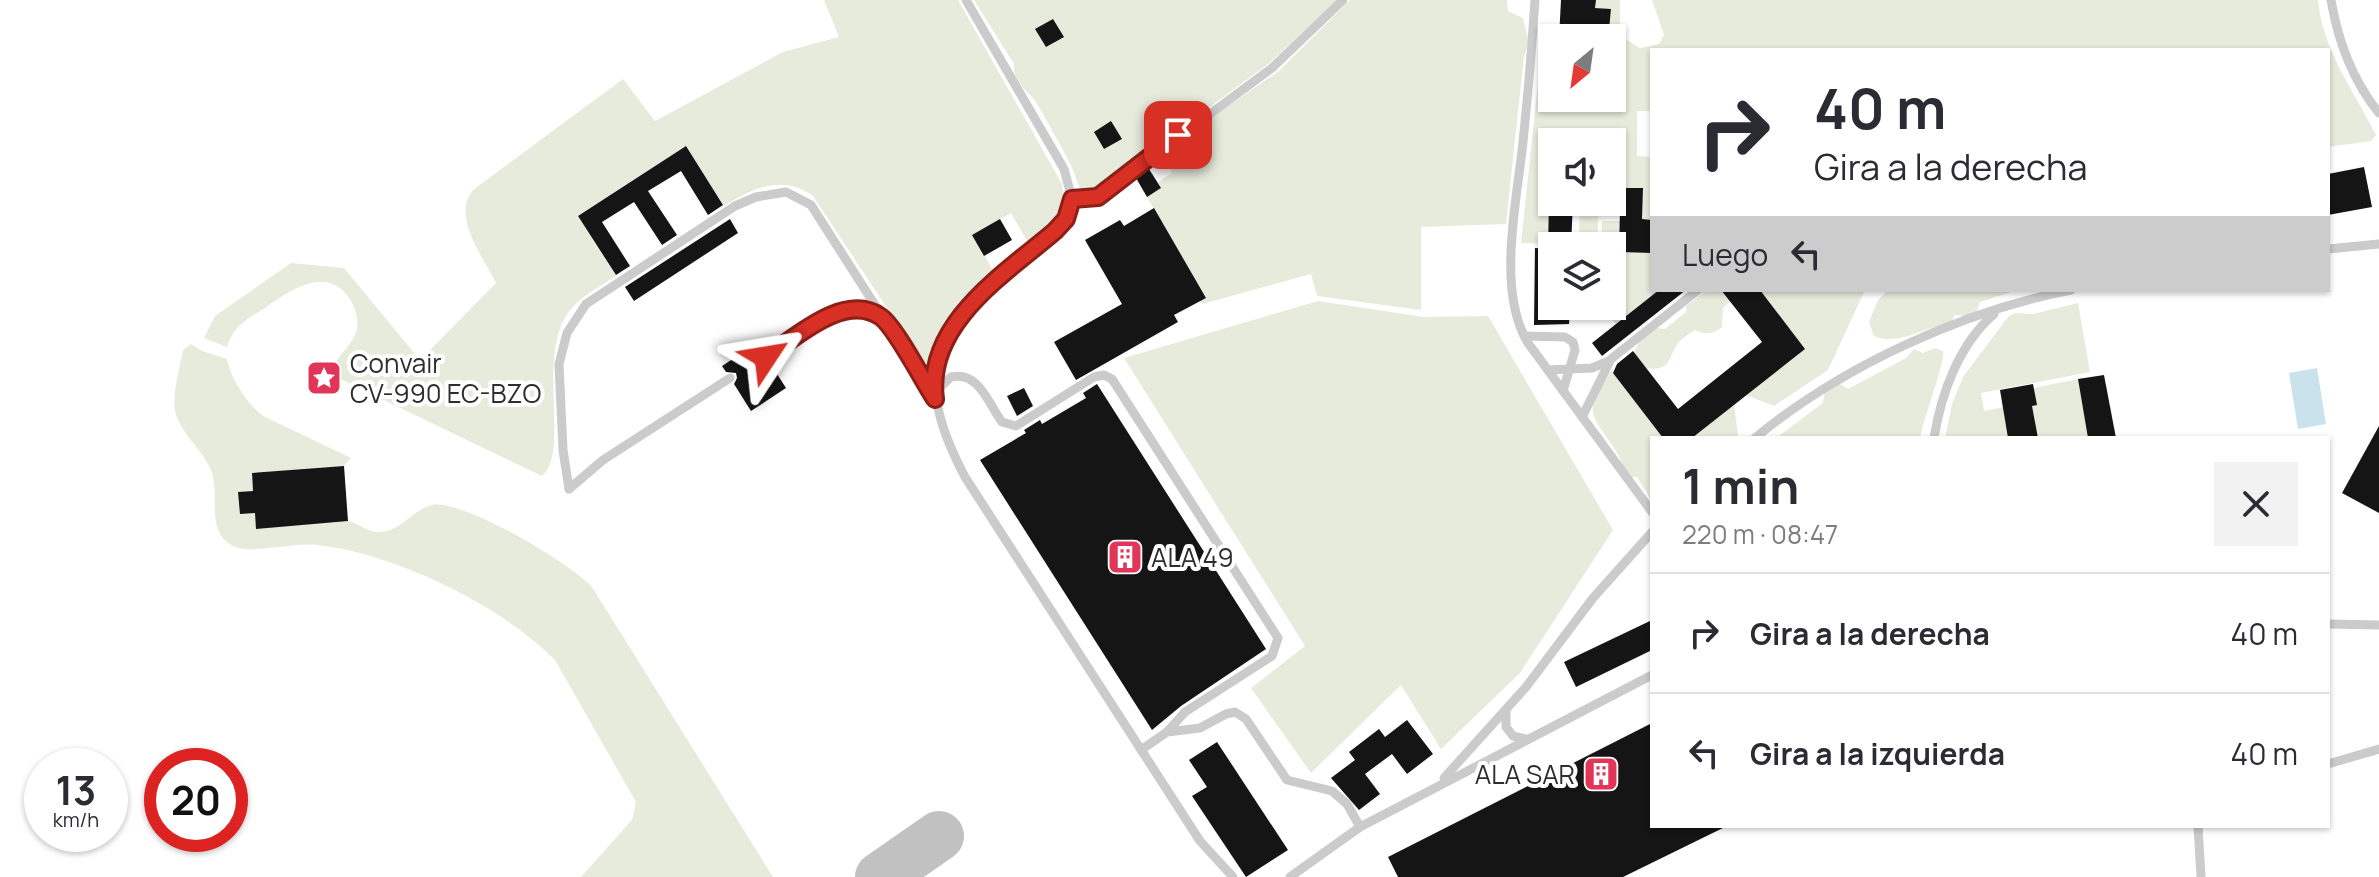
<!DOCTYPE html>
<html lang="es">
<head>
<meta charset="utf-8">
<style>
	:root { --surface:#fff; --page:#f2f2f3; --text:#2b2b33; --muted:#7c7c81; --line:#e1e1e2 }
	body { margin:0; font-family:Manrope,sans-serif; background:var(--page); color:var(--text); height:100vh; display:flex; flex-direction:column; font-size:30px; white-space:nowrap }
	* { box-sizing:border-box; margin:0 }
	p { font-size:26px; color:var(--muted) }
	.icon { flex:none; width:44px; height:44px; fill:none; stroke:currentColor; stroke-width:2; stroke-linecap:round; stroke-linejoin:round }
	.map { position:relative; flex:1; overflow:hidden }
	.panel { position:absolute; left:1650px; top:436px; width:680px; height:392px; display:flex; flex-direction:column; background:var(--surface); border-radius:0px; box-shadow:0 2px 6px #0004 }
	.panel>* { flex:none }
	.banner { position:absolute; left:1650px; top:48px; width:680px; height:244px; border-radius:0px; box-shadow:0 2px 6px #0004; background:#fff; color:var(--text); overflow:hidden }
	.needle { width:52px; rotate:209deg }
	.tools { position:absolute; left:1538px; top:24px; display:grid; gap:16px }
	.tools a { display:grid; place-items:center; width:88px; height:88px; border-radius:0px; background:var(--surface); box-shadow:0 2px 6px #0004; font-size:40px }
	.speed { position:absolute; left:24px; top:748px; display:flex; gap:16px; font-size:40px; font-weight:700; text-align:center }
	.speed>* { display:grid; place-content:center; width:104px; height:104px; border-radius:50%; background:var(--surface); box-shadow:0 2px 6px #0004; line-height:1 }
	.speed small { font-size:20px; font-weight:400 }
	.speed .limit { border:12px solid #d22; background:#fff; color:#111 }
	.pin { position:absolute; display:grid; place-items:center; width:68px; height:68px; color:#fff; margin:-34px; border-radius:16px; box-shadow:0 4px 12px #0006 }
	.me { position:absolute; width:88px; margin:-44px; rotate:57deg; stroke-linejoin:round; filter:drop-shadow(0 0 6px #0008) }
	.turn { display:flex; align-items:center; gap:28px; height:168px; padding:0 32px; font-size:36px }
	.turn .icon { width:104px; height:104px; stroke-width:2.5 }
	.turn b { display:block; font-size:56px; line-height:68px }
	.then { display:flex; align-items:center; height:76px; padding:0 32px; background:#0003; gap:16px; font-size:30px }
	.round { display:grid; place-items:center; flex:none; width:84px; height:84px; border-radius:0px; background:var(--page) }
	.summary { display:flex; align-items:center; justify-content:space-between; height:136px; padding:0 32px }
	h1 { font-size:48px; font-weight:700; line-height:60px }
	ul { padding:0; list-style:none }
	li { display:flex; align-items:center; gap:24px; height:120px; padding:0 32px; border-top:2px solid var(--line) }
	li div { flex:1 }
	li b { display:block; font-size:30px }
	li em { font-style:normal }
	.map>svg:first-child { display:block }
	.green { fill:#e7ebdc }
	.water { fill:#c9e2eb }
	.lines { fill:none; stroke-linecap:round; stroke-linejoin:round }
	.taxiway { stroke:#c1c1c1; stroke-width:50 }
	.building { fill:#151515 }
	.lane { stroke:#cbcbcb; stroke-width:9 }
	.route-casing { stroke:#8d1f18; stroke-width:20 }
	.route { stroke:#d93025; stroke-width:14 }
	.labels { text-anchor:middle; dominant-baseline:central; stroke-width:8; stroke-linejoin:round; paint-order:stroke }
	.poi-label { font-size:26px; fill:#2e2e2e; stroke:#fff; text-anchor:start }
</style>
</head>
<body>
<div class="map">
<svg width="2379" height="877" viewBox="0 0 2379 877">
	<rect width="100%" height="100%" fill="#fff"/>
	<g class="green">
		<path d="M824 0H958L1062 184C1067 210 1055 227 1034 242L1027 241 1011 213 973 235 995 274 950 320 935 354 924 364 813 196C782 174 753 188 724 206L686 146 578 216 616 276C599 287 579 297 567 314 537 360 570 453 542 476L338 378 334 365C341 352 353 345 357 329 359 319 355 308 350 299 328 265 292 289 269 305 251 318 233 324 227 347L204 338 215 316 291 263 344 268 420 360 496 283C483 256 451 217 473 190L623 79 655 121 783 52 839 37Z"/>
		<path d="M974 0H1338L1267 65 1091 194H1084C1077 186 1076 175 1071 166 1061 145 1049 125 1038 105 1030 92 1012 82 1014 64Z"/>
		<path d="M1350 0H1507L1508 11 1523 18 1529 43 1524 56 1506 224 1421 227V310L1317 296 1311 274 1202 304 1200 301 1205 298 1147 197 1161 188 1158 182 1172 173 1165 162 1135 177 1182 138 1279 71Z"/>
		<path d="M1596 0H1620V36L1640 48 1659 44 1664 35 1652 0H2318C2323 51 2354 91 2376 135L2371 141 2328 147V50H1652V111H1637V156L1652 157V220L1642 219 1643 189 1612 188V142H1552L1548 244 1521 243 1540 64 1552 58V98H1612V58H1620V52L1612 51V38H1594V29L1609 30 1611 10 1595 8Z"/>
		<path d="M1580 202H1599L1597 246H1579Z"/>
		<path d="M1602 221H1620L1619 252 1652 253V290H1659L1616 324 1605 310H1599V306H1612V246H1601Z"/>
		<path d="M1714 290H1721L1730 302 1723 308 1722 327C1715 334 1704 335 1695 330 1690 333 1683 338 1679 342 1667 357 1673 372 1646 368L1634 353 1641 338 1657 328 1665 329 1686 312V306L1706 291Z"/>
		<path d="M1760 290H1865L1828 370 1774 406 1746 395 1804 349Z"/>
		<path d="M1888 290H2017L1980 302 1976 313 1967 316 1955 315 1950 324C1926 325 1900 347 1874 336L1869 322 1878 300Z"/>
		<path d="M1318 301 1424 317 1488 316 1613 530 1520 673 1441 749 1401 685 1311 773 1251 688 1305 646 1124 358Z"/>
		<path d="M2078 303 2090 372 1981 393 1984 411 2003 407 2008 438H1945L1952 404 1963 377 2008 317 2015 313 2033 314Z"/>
		<path d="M191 344 202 351 227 359C231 380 247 403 263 416L351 458 344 466 252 473 253 491 239 492 255 513 257 529C275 527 335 518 349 521 359 524 366 531 377 532 401 533 411 510 432 505 463 499 570 563 592 587L773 877H581L632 820 636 802 555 660C501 605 394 553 317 545 291 542 252 555 233 546 205 531 220 497 212 473 205 451 180 434 175 411 172 393 180 368 183 350Z"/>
		<path d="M1935 348 1943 351C1946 360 1923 420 1920 438H1776L1823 403 1825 390 1840 384 1848 389 1906 358 1914 349 1923 353Z"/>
		<path d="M1611 370 1663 438H1652V501L1637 477H1631L1623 468C1620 447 1589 423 1593 406 1596 394 1605 382 1611 370Z"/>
		<path d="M2078 379 2088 438H2038L2032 406 2034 388Z"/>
		<path d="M1734 404 1738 436 1692 438Z"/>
	</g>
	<path class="water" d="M2317 368 2326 424 2298 429 2289 373Z"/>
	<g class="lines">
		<path class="taxiway" d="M880 877 939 836"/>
	</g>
	<g class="building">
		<path d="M1561 0H1596L1595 8 1611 9 1609 30 1594 29V38H1559Z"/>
		<path d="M1053 19 1064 37 1046 47 1035 29Z"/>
		<path d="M1111 121 1122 139 1104 149 1094 132Z"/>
		<path d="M686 146 723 205 708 215 681 171 648 191 677 235 662 245 634 202 602 222 630 266 616 275 578 216Z"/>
		<path d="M2364 167 2372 207 2328 215V174Z"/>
		<path d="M1149 169 1161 188 1147 197 1136 178Z"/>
		<path d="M1612 188H1643L1642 219 1652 220V253L1619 252 1620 207H1612Z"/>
		<path d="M1549 202H1573L1571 246H1548Z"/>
		<path d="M1154 208 1206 298 1174 315 1178 322 1076 380 1054 342 1122 304 1085 240 1120 220 1124 226Z"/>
		<path d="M730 219 738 233 634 301 625 287Z"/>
		<path d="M1000 219 1012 240 984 256 972 235Z"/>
		<path d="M1535 248 1552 249V306H1570L1569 324 1534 325Z"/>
		<path d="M1659 290H1686L1602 356 1592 343Z"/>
		<path d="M1721 290H1760L1805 349 1692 438H1663L1613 373 1617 364 1633 351 1678 409 1762 342Z"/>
		<path d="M757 343 762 351 759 361 770 363 786 388 751 411 734 384 737 378 736 373 726 372 722 366Z"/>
		<path d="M2104 375 2116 438H2088L2078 379Z"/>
		<path d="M1097 384 1266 649 1181 706 1152 730 980 460 1026 433 1024 430 1040 420 1042 424 1086 398 1083 393Z"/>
		<path d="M2033 384 2037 405 2032 406 2038 438H2008L2000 390Z"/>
		<path d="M1024 388 1033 406 1017 416 1007 396Z"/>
		<path d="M2379 426V513L2342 493Z"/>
		<path d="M344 466 348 521 256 529 255 513 240 514 238 492 253 491 252 473Z"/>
		<path d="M1652 620V650L1576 687 1564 662Z"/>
		<path d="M1407 720 1433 754 1407 774 1392 754 1365 774 1380 794 1359 810 1331 778 1355 760 1349 752 1379 729 1385 737Z"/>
		<path d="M1652 723V826H1727L1623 877H1398L1388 857Z"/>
		<path d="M1217 742 1288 850 1246 877 1192 796 1207 787 1189 760Z"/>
	</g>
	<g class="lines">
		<g class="lane">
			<path d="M966 0 1064 169 1072 199"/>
			<path d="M1535 0C1532 48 1528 95 1523 142 1517 201 1496 290 1528 343L1652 512"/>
			<path d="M2331 0C2338 41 2353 81 2379 113"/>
			<path d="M2328 249 2379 244"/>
			<path d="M1524 336 1565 337 1573 342 1575 350 1563 391"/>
			<path d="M766 357C799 336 840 295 881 317"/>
			<path d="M1548 370 1592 368 1609 361"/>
			<path d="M935 392 951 377C979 371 988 403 1002 422L1016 426 1094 377 1104 375 1112 379 1278 638 1272 656 1185 712 1167 732"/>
			<path d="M1582 417 1611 359 1698 290"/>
			<path d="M1755 438C1841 367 1962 311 2071 290"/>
			<path d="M1934 438C1941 394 1959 344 1994 314"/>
			<path d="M569 489 563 450 559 364 567 333 586 304 735 206 756 197 786 192 811 205 933 396"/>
			<path d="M569 489 603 460 730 378"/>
			<path d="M2328 624 2379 625"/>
			<path d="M1506 712V727L1513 736 1526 739"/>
			<path d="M1141 750 1167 732 1200 728 1226 714 1235 712 1246 719 1287 780 1332 791 1347 804 1360 827"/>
			<path d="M2328 764 2379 749"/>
			<path d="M1444 778 1526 687 1593 598 1652 532"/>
			<path d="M2198 826 2201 877"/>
			<path d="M1233 877 1200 841 965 477C904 362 943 325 1032 251 1050 236 1068 224 1072 199L1098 197 1272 68 1343 0"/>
			<path d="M1290 877 1360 827 1652 675"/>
		</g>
	</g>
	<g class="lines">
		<defs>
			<path id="route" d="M766 357C795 338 845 291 881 317 896 328 923 381 935 399 925 323 1006 273 1055 231L1066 219 1072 199 1098 197 1178 135"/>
		</defs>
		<use href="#route" class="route-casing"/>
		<use href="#route" class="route"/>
	</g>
	<defs>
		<symbol id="sight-square" viewBox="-11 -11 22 22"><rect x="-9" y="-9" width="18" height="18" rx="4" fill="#e13559" stroke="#fff"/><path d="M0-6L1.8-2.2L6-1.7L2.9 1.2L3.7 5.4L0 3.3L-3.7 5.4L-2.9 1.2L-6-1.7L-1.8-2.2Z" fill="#fff"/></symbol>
		<symbol id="building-square" viewBox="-11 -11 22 22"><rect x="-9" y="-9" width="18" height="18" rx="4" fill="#e13559" stroke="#fff"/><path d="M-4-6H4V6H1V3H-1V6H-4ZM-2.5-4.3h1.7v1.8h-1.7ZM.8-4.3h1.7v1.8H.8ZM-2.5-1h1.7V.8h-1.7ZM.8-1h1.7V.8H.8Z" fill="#fff"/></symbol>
	</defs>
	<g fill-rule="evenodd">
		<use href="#sight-square" x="304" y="358" width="40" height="40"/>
		<use href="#building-square" x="1105" y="537" width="40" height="40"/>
		<use href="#building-square" x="1581" y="754" width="40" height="40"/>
	</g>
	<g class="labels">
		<g class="poi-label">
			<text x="350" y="363">Convair<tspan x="350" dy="30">CV-990 EC-BZO</tspan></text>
			<text x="1151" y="557">ALA 49</text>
			<text x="1575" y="774" text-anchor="end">ALA SAR</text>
		</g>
	</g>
</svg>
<div class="tools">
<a><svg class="needle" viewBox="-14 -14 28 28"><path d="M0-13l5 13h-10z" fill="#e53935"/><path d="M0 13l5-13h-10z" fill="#7c7c81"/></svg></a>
<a><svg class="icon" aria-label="sound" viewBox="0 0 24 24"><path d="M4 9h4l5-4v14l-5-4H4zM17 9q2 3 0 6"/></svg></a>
<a><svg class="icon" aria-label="layers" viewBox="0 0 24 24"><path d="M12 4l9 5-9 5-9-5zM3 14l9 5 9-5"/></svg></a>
</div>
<div class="speed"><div>13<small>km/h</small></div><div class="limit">20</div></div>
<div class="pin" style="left:1178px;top:135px;background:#d93025"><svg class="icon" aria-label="arrive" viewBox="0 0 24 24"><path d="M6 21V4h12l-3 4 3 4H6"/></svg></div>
<svg class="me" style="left:766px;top:357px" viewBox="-20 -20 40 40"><path d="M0-17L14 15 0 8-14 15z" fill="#d93025" stroke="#fff" stroke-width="4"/></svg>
<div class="banner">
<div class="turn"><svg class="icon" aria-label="right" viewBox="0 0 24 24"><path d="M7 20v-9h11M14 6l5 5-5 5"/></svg><div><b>40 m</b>Gira a la derecha</div></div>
<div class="then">Luego<svg class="icon" aria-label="left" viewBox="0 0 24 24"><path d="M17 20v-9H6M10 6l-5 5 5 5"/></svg></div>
</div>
<section class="panel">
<div class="summary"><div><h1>1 min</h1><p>220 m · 08:47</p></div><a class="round"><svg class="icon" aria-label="close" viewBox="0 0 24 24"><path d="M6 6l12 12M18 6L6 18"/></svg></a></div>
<ul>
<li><svg class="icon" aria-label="right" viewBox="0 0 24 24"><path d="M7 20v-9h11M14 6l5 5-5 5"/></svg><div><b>Gira a la derecha</b></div><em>40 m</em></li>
<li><svg class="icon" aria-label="left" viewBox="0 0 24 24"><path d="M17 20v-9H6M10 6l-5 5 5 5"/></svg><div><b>Gira a la izquierda</b></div><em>40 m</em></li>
</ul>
</section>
</div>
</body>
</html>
